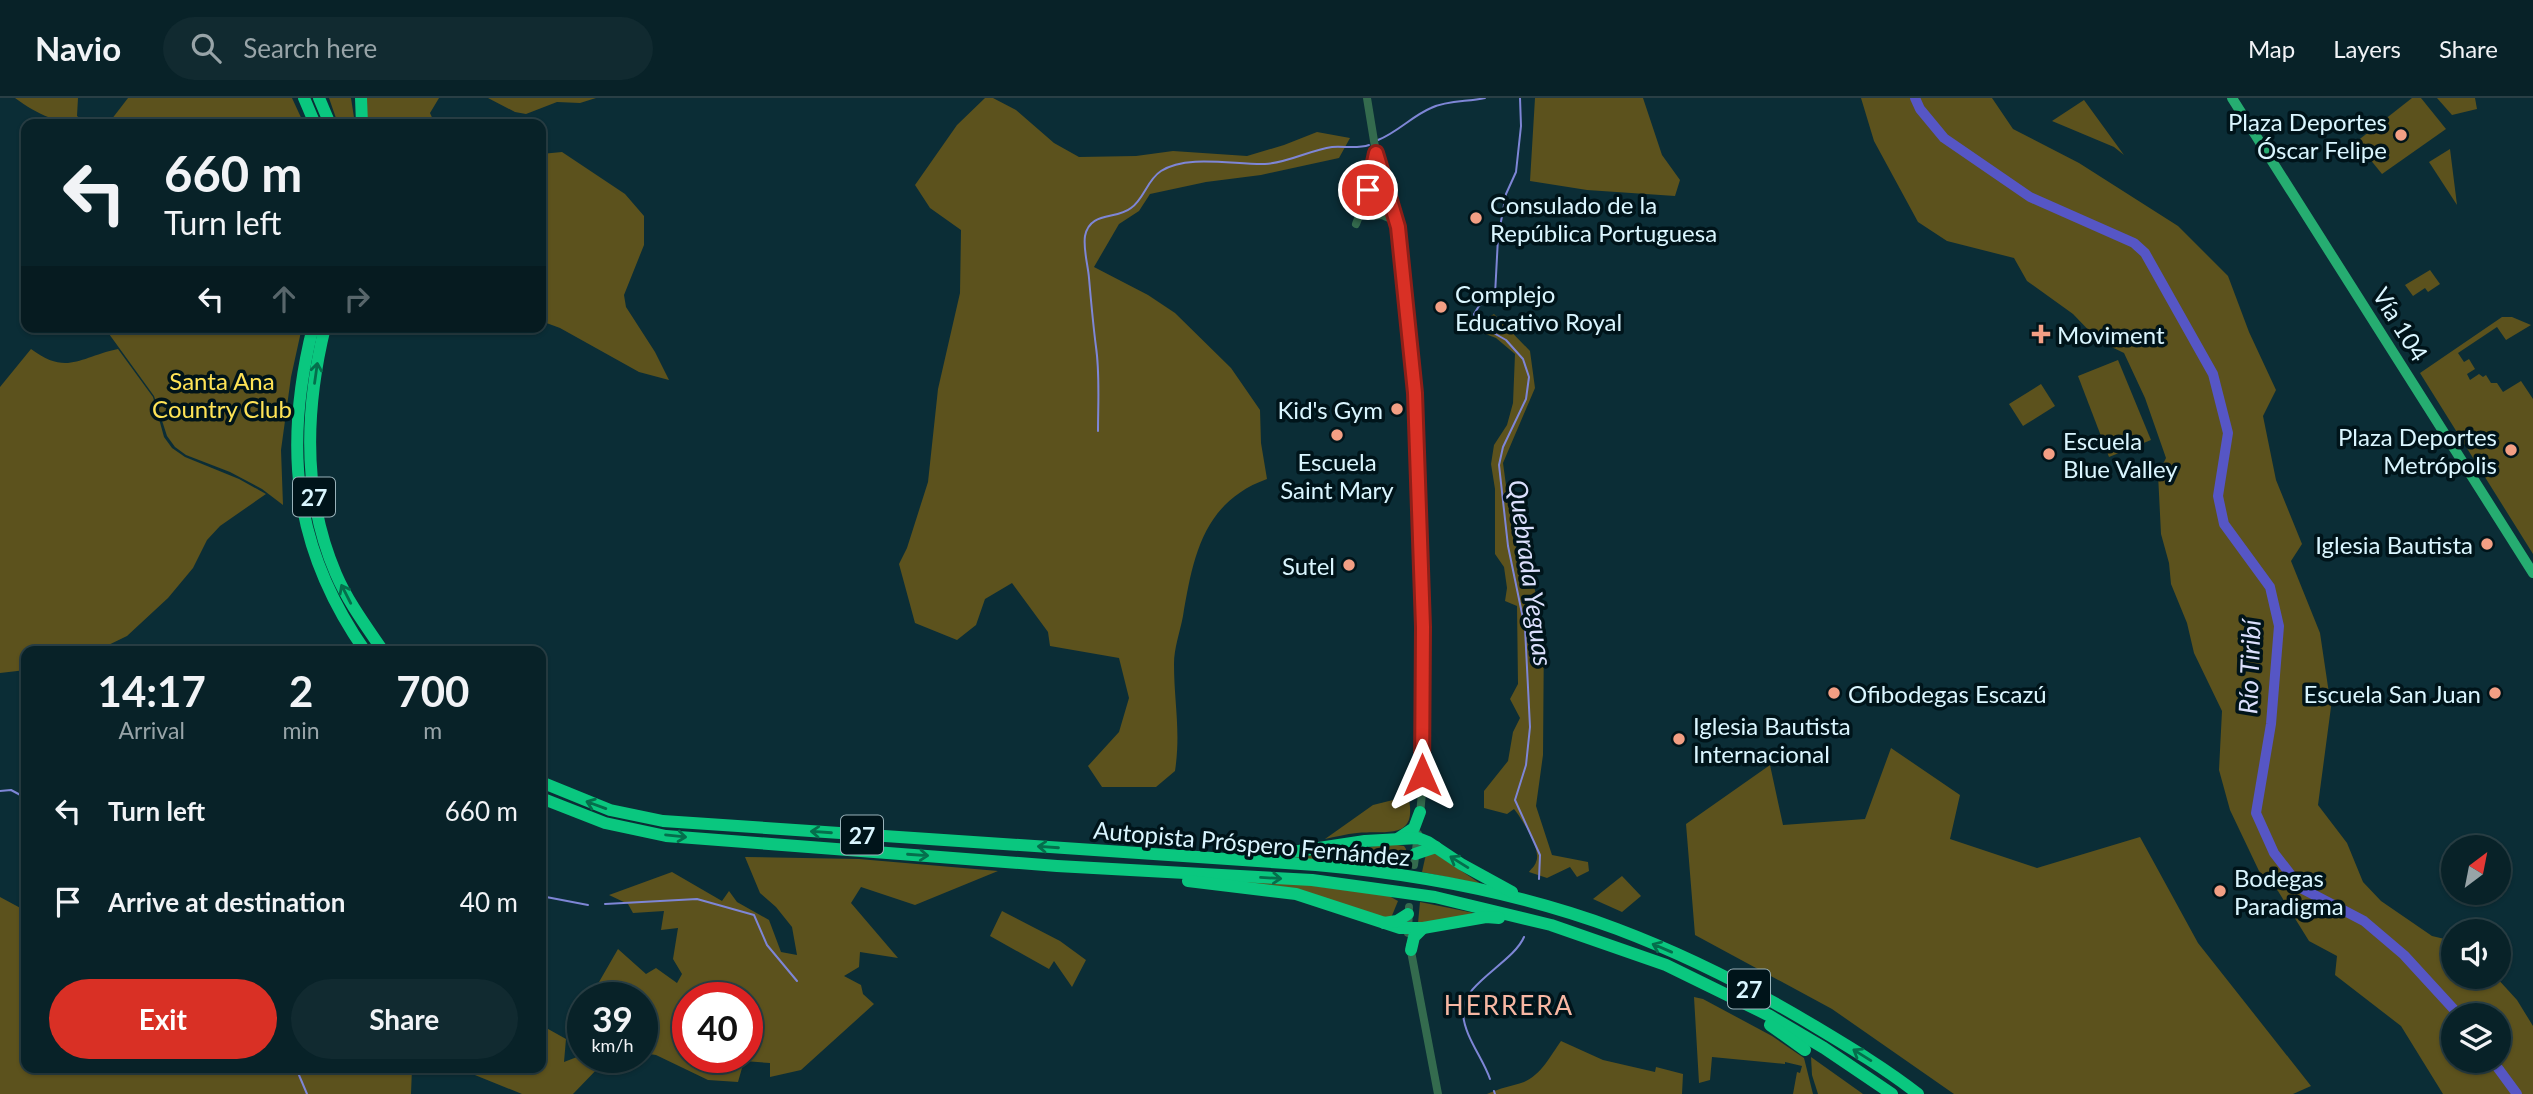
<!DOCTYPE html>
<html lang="en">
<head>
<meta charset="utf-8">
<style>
	:root { --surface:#082228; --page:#112a30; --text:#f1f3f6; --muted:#98a4a8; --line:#293f45; --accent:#d93025 }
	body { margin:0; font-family:Lato,sans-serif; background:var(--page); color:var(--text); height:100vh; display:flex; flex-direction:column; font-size:26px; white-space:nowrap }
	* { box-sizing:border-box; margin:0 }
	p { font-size:23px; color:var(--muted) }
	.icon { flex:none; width:38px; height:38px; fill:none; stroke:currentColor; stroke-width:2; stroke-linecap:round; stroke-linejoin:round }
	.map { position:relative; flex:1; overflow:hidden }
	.sheet { position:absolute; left:21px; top:548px; width:525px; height:427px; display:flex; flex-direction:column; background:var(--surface); border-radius:14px; box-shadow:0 2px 5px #0004,0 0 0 2px var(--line) }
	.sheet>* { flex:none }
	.banner { position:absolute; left:21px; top:21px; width:525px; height:214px; border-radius:14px; box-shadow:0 2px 5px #0004,0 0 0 2px var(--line); background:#082228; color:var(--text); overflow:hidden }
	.needle { width:46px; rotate:32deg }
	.controls { position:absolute; left:2441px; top:737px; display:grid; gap:14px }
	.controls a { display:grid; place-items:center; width:70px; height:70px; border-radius:50%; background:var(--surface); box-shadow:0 2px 5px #0004,0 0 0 2px var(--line); font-size:35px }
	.speed { position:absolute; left:567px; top:884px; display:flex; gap:14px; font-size:35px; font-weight:700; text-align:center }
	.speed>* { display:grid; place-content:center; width:91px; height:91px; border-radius:50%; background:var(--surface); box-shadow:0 2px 5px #0004,0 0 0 2px var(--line); line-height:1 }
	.speed small { font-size:18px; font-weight:400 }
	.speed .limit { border:10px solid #d22; background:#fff; color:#111 }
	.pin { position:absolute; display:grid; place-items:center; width:60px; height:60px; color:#fff; margin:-30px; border:4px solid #fff; border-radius:50%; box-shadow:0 2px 7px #0007 }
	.me { position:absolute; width:77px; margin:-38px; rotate:0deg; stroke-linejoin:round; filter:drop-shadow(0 0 5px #0008) }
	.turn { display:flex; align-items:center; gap:24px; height:147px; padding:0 28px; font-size:32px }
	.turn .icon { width:91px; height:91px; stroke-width:2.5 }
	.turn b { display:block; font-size:49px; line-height:60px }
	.lanes { display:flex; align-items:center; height:66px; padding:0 28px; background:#0003; justify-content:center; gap:35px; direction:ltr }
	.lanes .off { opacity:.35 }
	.eta { display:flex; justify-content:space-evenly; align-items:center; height:119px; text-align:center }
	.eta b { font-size:42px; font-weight:700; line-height:49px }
	.primary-button { display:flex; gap:14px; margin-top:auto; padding:14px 28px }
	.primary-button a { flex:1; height:80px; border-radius:42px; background:var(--accent); color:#fff; font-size:28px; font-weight:700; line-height:80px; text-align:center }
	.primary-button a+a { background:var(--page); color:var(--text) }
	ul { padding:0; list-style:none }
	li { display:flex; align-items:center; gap:21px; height:91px; padding:0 28px }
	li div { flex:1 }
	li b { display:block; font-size:26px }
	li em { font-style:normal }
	header { display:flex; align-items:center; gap:42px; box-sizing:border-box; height:98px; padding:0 35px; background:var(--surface); border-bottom:2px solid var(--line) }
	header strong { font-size:33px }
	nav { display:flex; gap:38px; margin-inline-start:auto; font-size:24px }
	.search { width:490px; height:63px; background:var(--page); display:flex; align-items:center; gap:18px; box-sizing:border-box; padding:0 24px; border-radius:38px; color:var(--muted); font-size:26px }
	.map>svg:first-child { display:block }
	.green { fill:#5c521d; fill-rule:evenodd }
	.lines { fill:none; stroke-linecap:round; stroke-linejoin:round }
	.stream { stroke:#7e86d6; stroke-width:2 }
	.river { stroke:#5656c5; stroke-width:10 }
	.minor { stroke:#346b4e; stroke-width:8 }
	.major { stroke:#26ad71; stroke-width:10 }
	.highway { stroke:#0ac77f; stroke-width:12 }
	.oneway { stroke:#056e4c }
	.route-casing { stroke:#8d1f18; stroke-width:18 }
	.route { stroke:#d93025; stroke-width:12 }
	.poi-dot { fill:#f39f84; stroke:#00141a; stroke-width:2.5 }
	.labels { text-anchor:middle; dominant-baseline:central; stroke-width:7; stroke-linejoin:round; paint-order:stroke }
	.shield { fill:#00141a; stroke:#99b2ba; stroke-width:2 }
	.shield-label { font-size:23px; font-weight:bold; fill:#daf6ff }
	.poi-label { font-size:24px; fill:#daf6ff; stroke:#00141a; text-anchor:start }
	.street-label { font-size:24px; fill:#daf6ff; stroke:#00141a }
	.park-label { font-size:24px; fill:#fee356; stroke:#00141a }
	.water-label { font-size:26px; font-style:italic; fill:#dbdffc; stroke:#00141a }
	.neighbourhood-label { font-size:26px; letter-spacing:2px; fill:#f7b7a3; stroke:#00141a }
</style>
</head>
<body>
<header>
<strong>Navio</strong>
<div class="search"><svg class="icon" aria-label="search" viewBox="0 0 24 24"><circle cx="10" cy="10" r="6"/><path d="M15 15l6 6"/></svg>Search here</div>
<nav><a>Map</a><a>Layers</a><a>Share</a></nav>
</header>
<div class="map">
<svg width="2533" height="996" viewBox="0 0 2533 996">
	<rect width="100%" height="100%" fill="#0b2d36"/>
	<g class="green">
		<path d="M15 0H78L77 18 88 26C59 26 38 17 15 0Z"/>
		<path d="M128 0H292L304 26H108Z"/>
		<path d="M329 0H351L355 26H338Z"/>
		<path d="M359 0H439L430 15 435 26H366Z"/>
		<path d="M488 0H596L580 5 557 4 526 16 515 14Z"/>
		<path d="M985 0H993L1016 12 1054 45 1079 59 1136 58 1173 53 1247 58 1284 47 1317 34 1350 40 1339 60 1261 77 1206 84 1150 96 1139 113 1119 126 1094 169 1148 197 1175 215 1231 270 1260 312 1261 345 1267 381C1203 404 1193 459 1183 518 1180 534 1174 550 1174 566 1174 604 1181 633 1175 673L1156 689H1102L1088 668 1119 634 1129 600 1119 560 1050 548 1048 534 1012 485 985 501 976 527 957 542 915 525 899 466 907 450 928 384 938 291 960 195 961 132 930 110 915 87 957 27Z"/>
		<path d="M1535 0H1643L1662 57 1680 82 1675 98 1587 92 1530 83Z"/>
		<path d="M1861 0H1992L2013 31 2079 65 2178 128 2228 178 2249 234 2276 292 2263 318 2276 382 2302 446 2291 463 2320 535 2331 609 2318 707 2347 745 2363 784 2381 803 2432 838 2453 843 2454 878 2496 879 2517 902 2533 928V996H2443L2401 928 2335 877 2337 858 2309 843 2278 793 2259 773 2230 712 2219 672 2222 613 2194 555 2187 525 2171 486 2169 465 2161 436 2158 376 2166 360 2145 300 2124 255 2099 243 2073 216 2027 183 2014 160 1947 143 1918 124 1874 43ZM2454 917H2499V962H2454Z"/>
		<path d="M2412 0H2421L2446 31 2382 76 2356 44Z"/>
		<path d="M2437 0H2475L2477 11 2452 17Z"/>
		<path d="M2084 2 2124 57 2114 49 2052 23Z"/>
		<path d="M2450 51 2457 107 2429 64Z"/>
		<path d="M562 54 625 96 644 118V147L624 197 626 209 655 254 669 282 639 274 560 230 541 223V56Z"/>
		<path d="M2430 172 2440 186 2428 194 2425 190 2413 198 2405 187Z"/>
		<path d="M1494 216 1530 253 1535 290 1503 365 1514 446 1527 459 1544 530 1543 657 1536 708 1552 757 1588 764 1589 773 1577 779 1570 769 1547 780 1529 774C1531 771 1535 768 1536 764 1542 752 1522 721 1514 711L1507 716 1484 710V693L1508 663 1513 634 1520 620 1510 601 1518 586 1517 508 1505 503 1507 490 1504 469 1495 456V391L1491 366 1494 347 1507 327 1513 305 1515 256 1496 240 1470 230Z"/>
		<path d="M2502 219H2512L2531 227 2506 242 2497 229 2458 255 2464 264 2469 261 2475 271 2467 276 2470 282 2479 276 2483 279 2486 277 2491 285H2497L2503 294 2521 283 2533 301V456L2420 275Z"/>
		<path d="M104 229H302L291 279 281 352 283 407 262 391 230 374 186 357 175 349 167 338 154 298Z"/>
		<path d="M31 251C67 278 80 259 118 251L153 299 164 339 172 350 185 359 239 381 266 396 220 428 207 442 193 470 168 500 127 538 96 553H26V572L0 575V289Z"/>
		<path d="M2118 262 2151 342 2109 359 2078 278Z"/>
		<path d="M2041 286 2055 308 2023 328 2009 306Z"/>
		<path d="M1891 650 1960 697 1950 741 2037 770 2140 739 2198 845 2311 988 2293 996H1954L1832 911 1695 837 1686 726 1770 667 1783 727 1865 721Z"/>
		<path d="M1405 699 1409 702C1417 743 1383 732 1357 735 1346 736 1335 739 1325 741L1373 707Z"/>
		<path d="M1391 746 1404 748 1406 751 1403 771 1291 760Z"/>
		<path d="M1432 754 1439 758 1481 786 1422 774 1426 756Z"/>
		<path d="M745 759 859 761 998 773 915 807 861 789 851 805 898 860 860 854 859 869 844 878 861 887 863 896 874 906 801 972 770 979V965L744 963 738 984 708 982 656 957 642 955V933L656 928 642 915V900L600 899 599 884 618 851 646 876 656 870 677 885 682 876 673 861 678 830 661 832 664 813 633 815 628 806 609 797 672 774 722 803 729 793 737 804 769 822 781 854 797 857 792 829 776 809 760 795ZM688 900H747V959H688Z"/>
		<path d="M1622 778 1641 798 1622 814 1593 801Z"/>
		<path d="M1217 782 1308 787 1389 798 1398 803 1391 820 1384 819Z"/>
		<path d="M0 799 26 813V970H412L411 996H0Z"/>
		<path d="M1420 804 1479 816 1418 825Z"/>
		<path d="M1002 813 1060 843 1086 862 1072 889 1054 863 1049 871 990 838Z"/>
		<path d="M1694 899 1703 901 1772 938 1804 960 1813 996H1793L1797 974 1800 975 1802 968 1785 964V966L1712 959 1710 982 1699 985Z"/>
		<path d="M541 927 566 941 564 964 577 959H619L601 967 573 996H522L465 973 466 970H541Z"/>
		<path d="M1561 943 1603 962 1655 974 1656 969 1683 976 1682 996H1487C1500 990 1512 988 1524 984 1541 977 1551 957 1561 943Z"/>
		<path d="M1811 959 1863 996H1818L1812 977Z"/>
	</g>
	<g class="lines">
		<g class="stream">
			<path d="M1520 0 1521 28 1516 74 1506 96 1498 140 1495 197 1479 208 1474 216 1476 225 1506 242 1523 261 1529 279 1526 301 1503 349 1499 367 1508 448 1525 530 1530 629 1526 667 1515 702 1540 757 1539 781"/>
			<path d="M1378 42C1398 34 1412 18 1431 10 1448 2 1467 4 1485 0"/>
			<path d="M1098 333C1098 306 1100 276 1096 249 1093 226 1091 203 1089 180 1088 167 1083 151 1085 138 1090 113 1116 122 1131 110 1144 101 1147 82 1161 73 1187 56 1235 67 1265 66 1288 65 1310 52 1332 49 1344 48 1358 51 1369 47"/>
			<path d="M0 693 11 692 26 700"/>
			<path d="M541 798 588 807"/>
			<path d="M605 806 697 801 754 817 767 847 797 883"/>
			<path d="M296 970 307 996"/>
			<path d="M1490 981C1483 960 1464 938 1463 915 1461 886 1513 865 1524 839"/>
			<path d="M1494 993 1495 996"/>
		</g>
		<g class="river">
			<path d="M1915 0 1920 11 1944 40 2030 99 2134 145 2145 155 2213 276 2228 335 2218 398 2224 426 2270 489 2279 528 2271 626 2256 715 2274 755 2301 790 2364 823 2404 857 2459 917"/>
			<path d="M2492 962 2517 996"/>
		</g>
		<g class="minor">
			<path d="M1367 0 1376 55 1398 129 1415 295 1423 529 1422 695 1420 716"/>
			<path d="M1371 118 1382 117 1396 123"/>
			<path d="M1356 126 1369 92 1375 58"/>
			<path d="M1414 767 1418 736"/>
			<path d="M1408 835 1409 809"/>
			<path d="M1410 848 1438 996"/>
		</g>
		<path class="major" d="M2232 0 2533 475"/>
		<g class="highway">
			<path d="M304 0 315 26"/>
			<path d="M319 0 330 26"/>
			<path d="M361 0 362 26"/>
			<path d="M313 229C283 349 293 450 365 553"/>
			<path d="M325 229C305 311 302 397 336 476 348 504 366 528 383 553"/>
			<path d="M541 684 610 712 663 723 1316 767C1417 776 1521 795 1617 831 1686 857 1753 891 1816 929 1851 950 1886 971 1918 996"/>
			<path d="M541 700 605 725 666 738 1057 768 1312 782 1435 799 1551 827 1666 867 1770 918 1824 950 1892 996"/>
			<path d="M1399 740 1414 730 1420 714"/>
			<path d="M1415 756 1436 749"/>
			<path d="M1266 758 1365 743 1418 740 1428 744 1461 766 1512 794"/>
			<path d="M1188 783 1296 796 1400 830H1423L1486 819 1499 820"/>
			<path d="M1384 825 1397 823 1408 816"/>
			<path d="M1411 852 1414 839 1423 830"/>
			<path d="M1770 927 1805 952"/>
		</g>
	</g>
	<defs><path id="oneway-shaft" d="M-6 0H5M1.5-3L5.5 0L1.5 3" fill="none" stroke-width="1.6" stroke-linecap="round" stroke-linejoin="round" transform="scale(1.75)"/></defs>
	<g class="oneway">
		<use href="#oneway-shaft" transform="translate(316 275) rotate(-82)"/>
		<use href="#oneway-shaft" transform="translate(346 496) rotate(-117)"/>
		<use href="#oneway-shaft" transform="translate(596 707) rotate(-160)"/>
		<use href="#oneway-shaft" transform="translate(821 734) rotate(-176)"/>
		<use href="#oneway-shaft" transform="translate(676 738) rotate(6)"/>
		<use href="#oneway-shaft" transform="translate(1048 749) rotate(-176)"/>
		<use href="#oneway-shaft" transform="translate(918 757) rotate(4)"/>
		<use href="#oneway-shaft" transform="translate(1459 764) rotate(-148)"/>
		<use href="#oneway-shaft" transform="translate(1271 780) rotate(3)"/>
		<use href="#oneway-shaft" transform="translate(1662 850) rotate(-157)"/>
		<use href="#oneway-shaft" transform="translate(1862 957) rotate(-148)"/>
	</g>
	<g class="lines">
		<defs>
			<path id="route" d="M1368 92 1376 55 1398 129 1415 295 1423 529 1422 677"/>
		</defs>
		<use href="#route" class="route-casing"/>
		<use href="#route" class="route"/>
	</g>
	<g class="poi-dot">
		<circle cx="2401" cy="37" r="7"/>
		<circle cx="1476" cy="120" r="7"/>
		<circle cx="1441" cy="209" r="7"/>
		<path d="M2037.5 225.5h7v7h7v7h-7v7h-7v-7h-7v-7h7z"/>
		<circle cx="1397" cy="311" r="7"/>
		<circle cx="1337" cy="337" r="7"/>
		<circle cx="2511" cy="352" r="7"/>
		<circle cx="2049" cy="356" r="7"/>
		<circle cx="2487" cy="446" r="7"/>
		<circle cx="1349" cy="467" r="7"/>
		<circle cx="1834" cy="595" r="7"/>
		<circle cx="2495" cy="595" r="7"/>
		<circle cx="1679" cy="641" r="7"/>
		<circle cx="2220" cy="793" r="7"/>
	</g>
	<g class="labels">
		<g class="shield">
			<rect x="293" y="379.5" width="42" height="39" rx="5"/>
			<rect x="841" y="717.5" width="42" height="39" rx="5"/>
			<rect x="1728" y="871.5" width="42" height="39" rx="5"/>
		</g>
		<g class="shield-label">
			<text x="314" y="399">27</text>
			<text x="862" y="737">27</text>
			<text x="1749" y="891">27</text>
		</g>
		<g class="poi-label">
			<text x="2387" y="23" text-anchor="end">Plaza Deportes<tspan x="2387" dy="28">Óscar Felipe</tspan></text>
			<text x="1490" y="106">Consulado de la<tspan x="1490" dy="28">República Portuguesa</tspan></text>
			<text x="1455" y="195">Complejo<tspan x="1455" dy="28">Educativo Royal</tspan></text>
			<text x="2057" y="236">Moviment</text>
			<text x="1383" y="311" text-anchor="end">Kid's Gym</text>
			<text x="2497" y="338" text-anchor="end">Plaza Deportes<tspan x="2497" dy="28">Metrópolis</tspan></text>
			<text x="2063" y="342">Escuela<tspan x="2063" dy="28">Blue Valley</tspan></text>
			<text x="1337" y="363" text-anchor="middle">Escuela<tspan x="1337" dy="28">Saint Mary</tspan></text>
			<text x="2473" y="446" text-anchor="end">Iglesia Bautista</text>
			<text x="1335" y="467" text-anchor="end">Sutel</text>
			<text x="1848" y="595">Ofibodegas Escazú</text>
			<text x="2481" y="595" text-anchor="end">Escuela San Juan</text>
			<text x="1693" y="627">Iglesia Bautista<tspan x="1693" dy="28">Internacional</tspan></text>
			<text x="2234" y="779">Bodegas<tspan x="2234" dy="28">Paradigma</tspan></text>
		</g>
		<g class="street-label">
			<text transform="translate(2401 226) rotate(58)">Vía 104</text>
			<text transform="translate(1252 745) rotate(5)">Autopista Próspero Fernández</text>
		</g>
		<g class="park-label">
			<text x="222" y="282">Santa Ana<tspan x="222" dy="28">Country Club</tspan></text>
		</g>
		<g class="water-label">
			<text transform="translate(1531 475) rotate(82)">Quebrada Yeguas</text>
			<text transform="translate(2249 569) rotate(-88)">Río Tiribí</text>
		</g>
		<g class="neighbourhood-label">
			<text x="1509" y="907">HERRERA</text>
		</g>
	</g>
</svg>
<div class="controls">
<a><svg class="needle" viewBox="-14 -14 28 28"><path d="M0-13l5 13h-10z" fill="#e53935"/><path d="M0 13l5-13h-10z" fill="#98a4a8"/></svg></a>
<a><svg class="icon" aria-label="sound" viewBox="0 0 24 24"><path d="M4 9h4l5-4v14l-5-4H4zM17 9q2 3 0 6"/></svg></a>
<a><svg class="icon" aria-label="layers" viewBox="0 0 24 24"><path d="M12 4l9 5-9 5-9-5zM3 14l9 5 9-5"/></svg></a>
</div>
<div class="speed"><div>39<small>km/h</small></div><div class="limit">40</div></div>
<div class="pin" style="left:1368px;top:92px;background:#d93025"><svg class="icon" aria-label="arrive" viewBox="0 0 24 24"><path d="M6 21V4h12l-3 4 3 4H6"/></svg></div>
<svg class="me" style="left:1422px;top:677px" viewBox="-20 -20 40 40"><path d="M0-17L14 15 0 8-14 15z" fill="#d93025" stroke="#fff" stroke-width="4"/></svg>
<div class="banner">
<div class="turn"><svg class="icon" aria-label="left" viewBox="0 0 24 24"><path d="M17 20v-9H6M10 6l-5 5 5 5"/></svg><div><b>660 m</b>Turn left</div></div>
<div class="lanes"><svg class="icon" aria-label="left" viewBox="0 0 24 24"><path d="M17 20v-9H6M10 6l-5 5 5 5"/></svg><svg class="icon off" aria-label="ahead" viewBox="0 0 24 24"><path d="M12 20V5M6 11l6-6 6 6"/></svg><svg class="icon off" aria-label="right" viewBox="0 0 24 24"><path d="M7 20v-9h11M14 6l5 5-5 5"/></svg></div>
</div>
<section class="sheet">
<div class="eta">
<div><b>14:17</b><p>Arrival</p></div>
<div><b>2</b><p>min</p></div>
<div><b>700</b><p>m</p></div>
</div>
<ul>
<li><svg class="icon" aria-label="left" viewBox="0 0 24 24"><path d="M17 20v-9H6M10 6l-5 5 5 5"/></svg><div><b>Turn left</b></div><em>660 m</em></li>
<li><svg class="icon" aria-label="arrive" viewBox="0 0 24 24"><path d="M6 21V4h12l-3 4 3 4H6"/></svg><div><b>Arrive at destination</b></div><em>40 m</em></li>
</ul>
<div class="primary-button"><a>Exit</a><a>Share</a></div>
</section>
</div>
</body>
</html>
